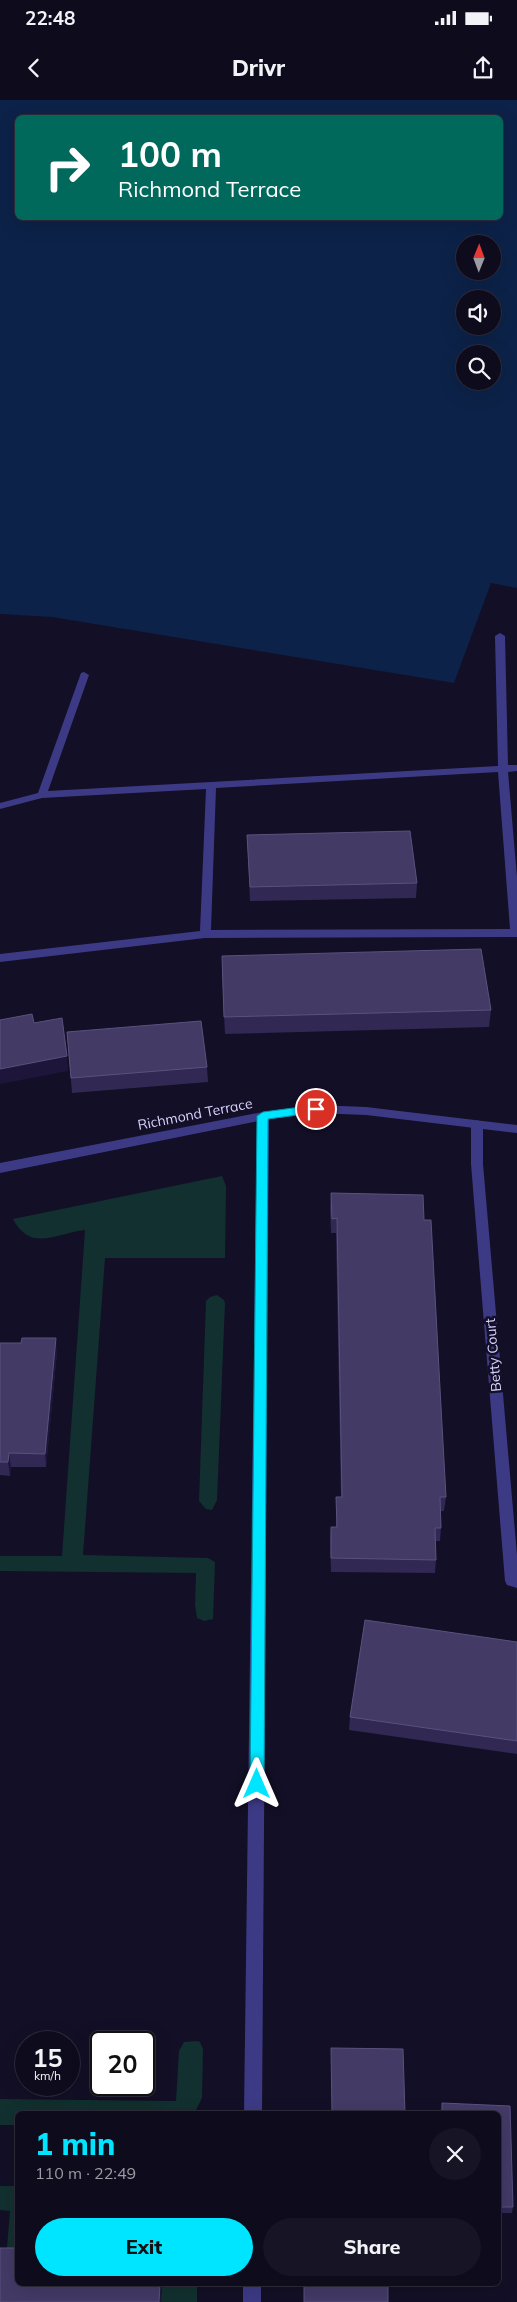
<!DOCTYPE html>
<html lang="en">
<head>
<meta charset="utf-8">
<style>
	:root { --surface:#0e0b1c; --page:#171425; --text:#f1f3f6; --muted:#9b9ba3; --line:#2e2b3b; --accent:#00e5ff }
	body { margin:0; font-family:Mulish,sans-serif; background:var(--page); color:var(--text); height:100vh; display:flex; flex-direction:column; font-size:19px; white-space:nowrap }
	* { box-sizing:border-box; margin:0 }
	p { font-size:16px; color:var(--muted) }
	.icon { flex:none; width:28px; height:28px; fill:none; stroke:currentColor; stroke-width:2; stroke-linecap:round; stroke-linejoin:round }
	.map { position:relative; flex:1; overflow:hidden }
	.panel { position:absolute; left:15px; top:2011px; width:486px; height:175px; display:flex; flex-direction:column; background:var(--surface); border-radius:8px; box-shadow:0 5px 20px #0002,0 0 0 1px var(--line) }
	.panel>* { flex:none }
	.banner { position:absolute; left:15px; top:15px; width:488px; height:105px; border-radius:8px; box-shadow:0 5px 20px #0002,0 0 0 1px var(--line); background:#00695c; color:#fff; overflow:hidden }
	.needle { width:32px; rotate:1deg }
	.tools { position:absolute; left:456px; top:135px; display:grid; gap:10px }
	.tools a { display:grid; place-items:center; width:45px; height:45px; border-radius:50%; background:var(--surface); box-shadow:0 5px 20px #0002,0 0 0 1px var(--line); font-size:25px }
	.speed { position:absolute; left:15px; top:1931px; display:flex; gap:10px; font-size:25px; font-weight:700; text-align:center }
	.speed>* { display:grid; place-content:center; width:65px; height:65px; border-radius:50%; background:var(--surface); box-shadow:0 5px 20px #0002,0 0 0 1px var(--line); line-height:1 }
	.speed small { font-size:12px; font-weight:400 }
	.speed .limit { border:2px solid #111; border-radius:8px; background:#fff; color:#111 }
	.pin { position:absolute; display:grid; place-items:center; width:42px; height:42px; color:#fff; margin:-21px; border:2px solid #fff; border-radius:50%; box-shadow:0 1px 5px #0007 }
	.me { position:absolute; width:55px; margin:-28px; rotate:0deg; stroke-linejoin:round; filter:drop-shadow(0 0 4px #0008) }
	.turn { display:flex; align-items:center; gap:18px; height:105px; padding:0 20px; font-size:22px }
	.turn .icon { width:65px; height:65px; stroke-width:2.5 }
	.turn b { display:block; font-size:35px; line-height:42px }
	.round { display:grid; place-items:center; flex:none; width:52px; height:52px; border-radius:26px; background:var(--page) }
	.overview { display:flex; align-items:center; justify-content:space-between; height:85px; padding:0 20px }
	h1 { font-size:30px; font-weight:800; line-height:38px; color:var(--accent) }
	.cta { display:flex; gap:10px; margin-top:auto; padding:10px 20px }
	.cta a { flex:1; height:58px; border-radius:30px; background:var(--accent); color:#111; font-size:20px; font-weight:800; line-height:58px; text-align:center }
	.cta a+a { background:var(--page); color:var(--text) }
	.status { display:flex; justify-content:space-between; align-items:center; height:35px; padding:0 25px; background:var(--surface); direction:ltr }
	.status svg { height:14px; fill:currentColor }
	header { display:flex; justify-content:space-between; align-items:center; height:65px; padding:0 20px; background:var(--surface); font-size:22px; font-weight:800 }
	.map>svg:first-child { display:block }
	.green { fill:#12302f }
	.water { fill:#0c2248; fill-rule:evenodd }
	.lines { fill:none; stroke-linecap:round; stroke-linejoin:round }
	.service { fill:#3d3a85; fill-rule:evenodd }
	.minor { fill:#3d3a85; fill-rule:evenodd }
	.tertiary { fill:#3d3a85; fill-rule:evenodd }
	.wall { fill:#312854 }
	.shaded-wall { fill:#1d163a }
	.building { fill:#433a66; stroke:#5a527e }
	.route { fill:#00e5ff; stroke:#0095a6 }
	.labels { text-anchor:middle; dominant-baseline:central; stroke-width:5; stroke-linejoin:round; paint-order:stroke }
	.street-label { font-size:14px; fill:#d9d4ff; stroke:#130f26 }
</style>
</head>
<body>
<div class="status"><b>22:48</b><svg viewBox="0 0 49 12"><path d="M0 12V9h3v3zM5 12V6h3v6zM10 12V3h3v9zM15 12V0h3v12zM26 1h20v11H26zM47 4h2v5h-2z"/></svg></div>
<header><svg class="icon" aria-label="back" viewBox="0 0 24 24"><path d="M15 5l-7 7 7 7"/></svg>Drivr<svg class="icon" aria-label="share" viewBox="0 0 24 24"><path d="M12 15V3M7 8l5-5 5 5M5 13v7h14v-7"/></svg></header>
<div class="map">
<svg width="517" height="2202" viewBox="0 0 517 2202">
	<rect width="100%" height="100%" fill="#130f26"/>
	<g class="green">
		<path d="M222 1076 226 1086 225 1158H105L83 1455 208 1458 215 1462 213 1519 204 1521 197 1518 195 1505 196 1473 0 1471V1456H62L85 1130C56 1133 31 1153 13 1119Z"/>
		<path d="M217 1195 224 1200 225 1203 217 1400 212 1410 206 1409 199 1401 206 1201 210 1197Z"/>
		<path d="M197 1941 200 1942 203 1949 202 1998 194 2014H18L17 2025H0V1999L176 2001 179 1951 184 1942Z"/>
		<path d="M0 2086H17V2160H6L10 2111 0 2110Z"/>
		<path d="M162 2184H197V2202H161Z"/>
	</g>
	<path class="water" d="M0 0H517V488L491 483 454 583 52 517 0 514ZM18 18H500V118H18ZM465 144H492V171H465ZM465 199H492V226H465ZM465 254H492V281H465Z"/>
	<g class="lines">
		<g class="service">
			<path d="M500 533 505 536 508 665H517V671L508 672 517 777V837L205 838 0 862V854L200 831 206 689 42 698 0 709V703L38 693 81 573 84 572 89 575 48 691 498 666 495 536ZM498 672 510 829 211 830 216 688Z"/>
			<path d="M263 1012 269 1016 262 2014H244L257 1016Z"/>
			<rect x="243" y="2184" width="18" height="18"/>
		</g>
		<path class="minor" d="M477 1020 483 1024V1064L517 1455V1488L507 1485 505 1481 471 1064V1024Z"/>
		<path class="tertiary" d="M316 1005 366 1007 517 1025V1033L366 1015 316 1013 263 1020 0 1073V1063L263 1012Z"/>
	</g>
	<g class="wall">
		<path d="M247 735 417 783 416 798 250 801Z"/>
		<path d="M222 873 491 910 489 927 225 934Z"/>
		<path d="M67 932 207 967 208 982 72 993Z"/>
		<path d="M331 1093 424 1120 446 1397 444 1411H440L441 1428 440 1441H436V1460L435 1473 331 1472 330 1441 331 1427H336V1397H341L336 1133H331L330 1108Z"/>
		<path d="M0 1243 57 1252 46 1367H11L10 1376 0 1375Z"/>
		<path d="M517 1542V1654L349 1630 350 1617Z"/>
		<path d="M442 2003 510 2006 513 2107 512 2113H499V2014H441Z"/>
	</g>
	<g class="shaded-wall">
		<path d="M67 956 68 971 0 984V969Z"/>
		<path d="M56 1238 57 1252 46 1367 45 1354Z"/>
		<path d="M9 1353 11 1367 10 1376 8 1362Z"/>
		<path d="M160 2184H161V2202H159Z"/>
	</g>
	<g class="building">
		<path d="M410 731 417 783 250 787 247 735Z"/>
		<path d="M481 849 491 910 224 917 222 856Z"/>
		<path d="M32 914 34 923 62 918 67 956 0 969V920Z"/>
		<path d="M201 921 207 967 71 978 67 932Z"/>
		<path d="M331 1093 423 1095 424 1120H431L441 1307 446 1397H440L441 1428H435L436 1460 331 1458V1427H337L336 1397H342L337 1118 332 1119Z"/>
		<path d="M22 1238H56L45 1354 9 1353 8 1362H0V1243H21Z"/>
		<path d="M365 1520 517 1542V1641L350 1617Z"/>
		<path d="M331 1948 403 1949 405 2014H332Z"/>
		<path d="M442 2003 510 2006 513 2107H499V2014H442Z"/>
		<path d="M0 2148H18V2184H160L159 2202H0Z"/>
		<rect x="304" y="2184" width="84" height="18"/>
	</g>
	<path class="route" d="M316 1005 319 1006V1012L268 1019 264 1684 262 1688 257 1690 252 1688 250 1684 257 1016 263 1012Z"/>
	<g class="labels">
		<g class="street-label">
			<text transform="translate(195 1014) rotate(-11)">Richmond Terrace</text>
			<text transform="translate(493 1255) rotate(-95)">Betty Court</text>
		</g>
	</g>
</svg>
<div class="tools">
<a><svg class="needle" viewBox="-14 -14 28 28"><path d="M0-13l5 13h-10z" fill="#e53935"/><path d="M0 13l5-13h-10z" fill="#9b9ba3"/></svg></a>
<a><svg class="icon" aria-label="sound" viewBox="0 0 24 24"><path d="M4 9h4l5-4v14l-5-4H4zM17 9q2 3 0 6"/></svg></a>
<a><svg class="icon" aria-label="search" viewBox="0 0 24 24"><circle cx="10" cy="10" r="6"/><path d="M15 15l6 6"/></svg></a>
</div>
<div class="speed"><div>15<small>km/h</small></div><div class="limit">20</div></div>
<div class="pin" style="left:316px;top:1009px;background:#d93025"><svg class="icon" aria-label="arrive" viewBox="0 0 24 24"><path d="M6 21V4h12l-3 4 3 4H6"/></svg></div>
<svg class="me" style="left:257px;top:1684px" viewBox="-20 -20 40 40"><path d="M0-17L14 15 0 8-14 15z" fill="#00e5ff" stroke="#fff" stroke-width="4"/></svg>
<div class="banner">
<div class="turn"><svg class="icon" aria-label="right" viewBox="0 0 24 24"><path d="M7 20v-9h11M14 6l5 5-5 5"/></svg><div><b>100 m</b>Richmond Terrace</div></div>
</div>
<section class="panel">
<div class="overview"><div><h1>1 min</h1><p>110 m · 22:49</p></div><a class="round"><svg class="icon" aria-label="close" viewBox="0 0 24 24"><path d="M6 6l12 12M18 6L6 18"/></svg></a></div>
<div class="cta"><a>Exit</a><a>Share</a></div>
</section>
</div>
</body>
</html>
